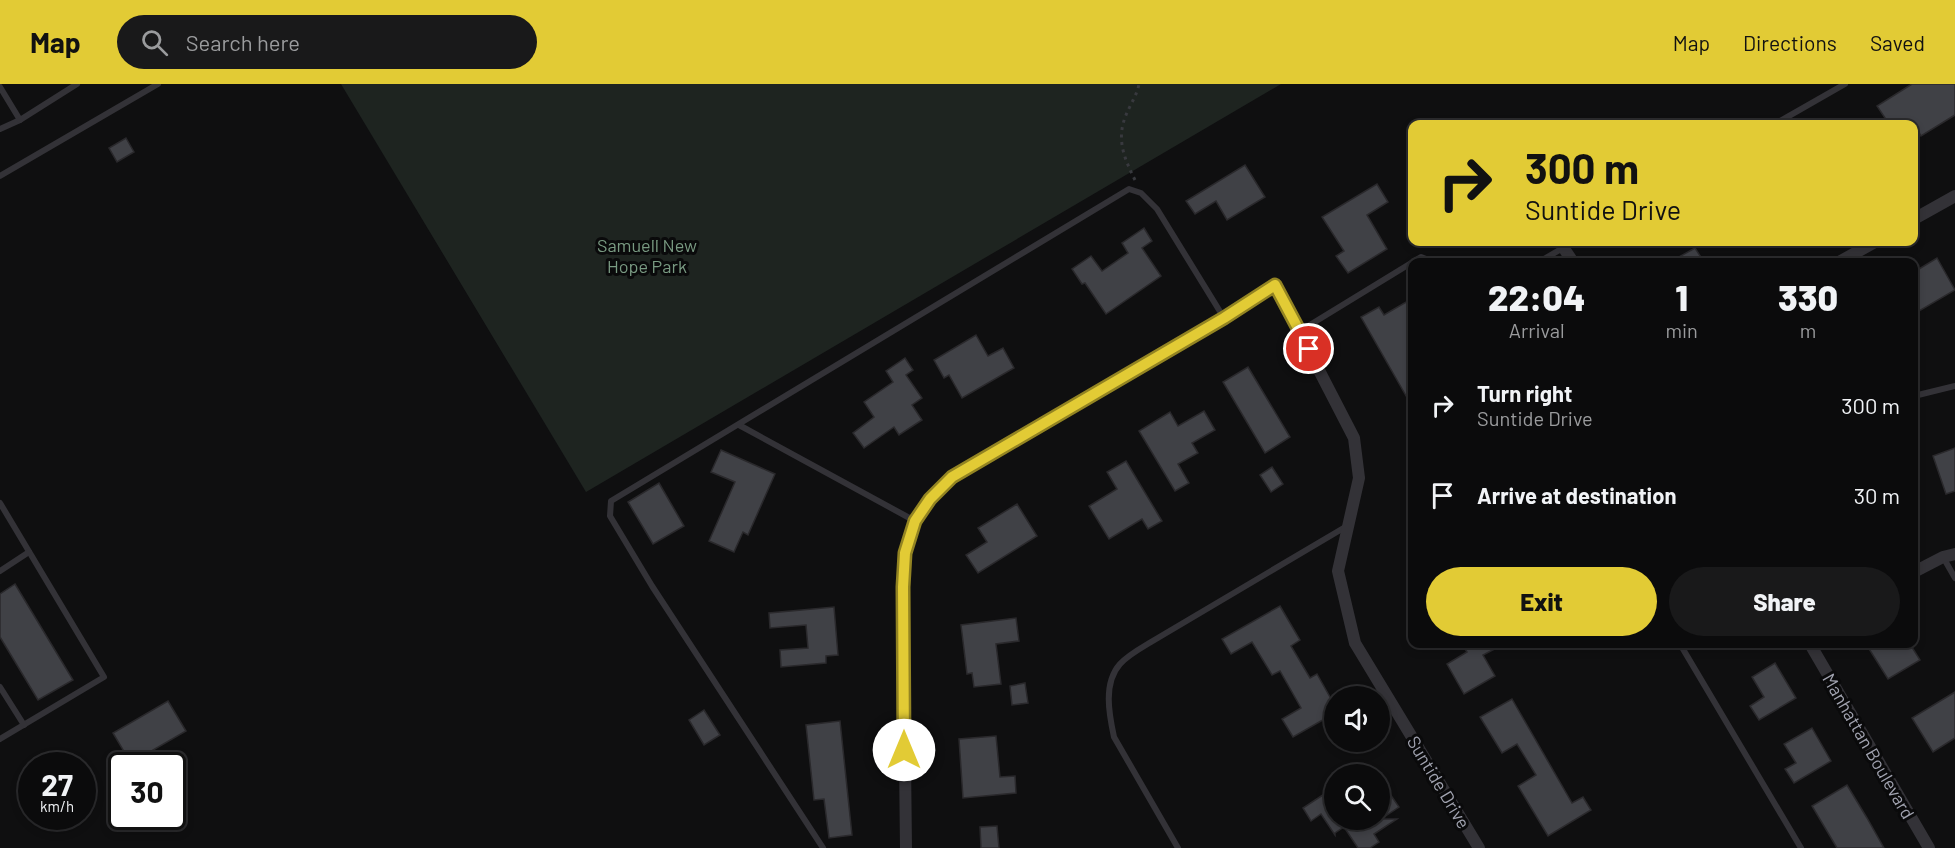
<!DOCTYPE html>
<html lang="en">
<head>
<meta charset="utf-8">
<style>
	:root { --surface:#0b0b0c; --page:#19191a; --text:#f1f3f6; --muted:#9a9b9d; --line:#2b2b2d; --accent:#e2cb35 }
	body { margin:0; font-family:Barlow,sans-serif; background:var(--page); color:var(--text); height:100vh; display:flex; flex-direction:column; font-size:22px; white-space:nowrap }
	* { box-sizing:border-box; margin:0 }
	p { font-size:20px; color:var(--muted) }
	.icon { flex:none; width:33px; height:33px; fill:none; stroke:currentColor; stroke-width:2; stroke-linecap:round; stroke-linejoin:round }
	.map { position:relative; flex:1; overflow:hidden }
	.side { position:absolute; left:1408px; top:174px; width:510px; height:390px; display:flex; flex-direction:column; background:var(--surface); border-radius:12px; box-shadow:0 3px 9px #0003,0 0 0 2px var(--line) }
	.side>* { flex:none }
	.guide { position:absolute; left:1408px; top:36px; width:510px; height:126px; border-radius:12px; box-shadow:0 3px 9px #0003,0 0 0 2px var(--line); background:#e2cb35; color:#111; overflow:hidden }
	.buttons { position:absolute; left:1324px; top:602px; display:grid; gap:12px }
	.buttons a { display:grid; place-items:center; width:66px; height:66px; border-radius:50%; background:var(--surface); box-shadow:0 3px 9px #0003,0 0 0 2px var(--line); font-size:30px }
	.speed { position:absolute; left:18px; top:668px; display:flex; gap:12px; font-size:30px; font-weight:700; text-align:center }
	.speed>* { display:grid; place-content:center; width:78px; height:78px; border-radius:50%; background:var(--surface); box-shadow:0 3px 9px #0003,0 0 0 2px var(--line); line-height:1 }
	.speed small { font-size:15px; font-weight:400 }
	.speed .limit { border:3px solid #111; border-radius:9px; background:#fff; color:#111 }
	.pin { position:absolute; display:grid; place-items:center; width:51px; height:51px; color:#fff; margin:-26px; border:3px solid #fff; border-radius:50%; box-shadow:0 2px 6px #0007 }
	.me { position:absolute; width:66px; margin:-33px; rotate:0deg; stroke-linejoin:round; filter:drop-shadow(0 0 4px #0008) }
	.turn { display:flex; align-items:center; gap:21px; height:126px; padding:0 18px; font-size:27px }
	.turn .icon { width:78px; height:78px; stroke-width:2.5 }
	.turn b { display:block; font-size:42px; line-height:51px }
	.eta { display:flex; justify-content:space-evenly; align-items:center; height:102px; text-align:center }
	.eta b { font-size:36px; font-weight:800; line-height:42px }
	.cta { display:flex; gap:12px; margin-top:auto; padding:12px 18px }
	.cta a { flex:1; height:69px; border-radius:36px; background:var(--accent); color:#111; font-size:24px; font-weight:800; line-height:69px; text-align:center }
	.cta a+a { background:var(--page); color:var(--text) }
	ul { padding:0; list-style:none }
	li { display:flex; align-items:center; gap:18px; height:90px; padding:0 18px }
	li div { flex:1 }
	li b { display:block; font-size:22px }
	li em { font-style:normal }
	header { display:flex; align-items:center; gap:36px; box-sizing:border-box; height:84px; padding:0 30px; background:var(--accent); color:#111 }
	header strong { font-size:28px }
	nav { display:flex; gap:33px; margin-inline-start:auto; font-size:21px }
	.search { width:420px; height:54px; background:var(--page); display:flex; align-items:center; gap:15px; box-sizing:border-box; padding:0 21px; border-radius:33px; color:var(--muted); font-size:22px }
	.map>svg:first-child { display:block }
	.green { fill:#1e2420 }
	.building { fill:#404146; stroke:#2a292c; stroke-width:1.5 }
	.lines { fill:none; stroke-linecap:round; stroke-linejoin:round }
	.path { stroke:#38393e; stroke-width:3; stroke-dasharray:3 4.5; stroke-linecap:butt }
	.service { stroke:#333237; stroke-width:6 }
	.minor { stroke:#333237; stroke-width:12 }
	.route-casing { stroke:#938422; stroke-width:15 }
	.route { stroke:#e2cb35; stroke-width:10 }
	.labels { text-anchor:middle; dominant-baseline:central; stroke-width:6; stroke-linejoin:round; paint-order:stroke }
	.park-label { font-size:18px; fill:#799a82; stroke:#0a0a0b }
	.street-label { font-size:18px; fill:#a1a3b0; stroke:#0a0a0b }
</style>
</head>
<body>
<header>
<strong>Map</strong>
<div class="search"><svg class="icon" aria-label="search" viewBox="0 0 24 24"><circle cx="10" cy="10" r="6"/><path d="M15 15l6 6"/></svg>Search here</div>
<nav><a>Map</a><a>Directions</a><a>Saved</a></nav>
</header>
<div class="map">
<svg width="1955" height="764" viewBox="0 0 1955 764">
	<rect width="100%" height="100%" fill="#0f0f10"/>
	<path class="green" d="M341 0H1281L586 408Z"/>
	<g class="building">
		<path d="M1912 0H1955V31L1921 52 1914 40H1889L1877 22Z"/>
		<path d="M126 54 134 68 117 78 109 64Z"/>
		<path d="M1245 81 1265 113 1227 136 1216 117 1195 130 1186 117Z"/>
		<path d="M1377 100 1388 118 1367 131 1387 165 1348 189 1336 172 1344 167 1322 133Z"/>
		<path d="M1144 144 1152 157 1142 164 1161 192 1106 230 1085 199 1082 200 1072 185 1091 172 1102 187 1128 169 1122 159Z"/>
		<path d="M1695 164 1704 178H1670Z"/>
		<path d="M1937 174 1955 206 1914 230V188Z"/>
		<path d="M1413 214V324L1361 233 1379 223 1384 231Z"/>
		<path d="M976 251 988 272 1003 264 1014 284 962 314 949 291 944 294 934 276Z"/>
		<path d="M905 274 913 286 906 291 922 314 912 321 922 336 899 351 894 343 864 364 853 349 874 333 864 318 893 298 886 287Z"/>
		<path d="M1248 283 1290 353 1265 369 1223 298Z"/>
		<path d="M1204 327 1215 346 1192 359 1198 369 1178 380 1189 399 1175 407 1139 347 1170 328 1178 342Z"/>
		<path d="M1955 364V407L1946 410 1933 372Z"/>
		<path d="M721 366 775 390 748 451 743 448 734 468 709 457 735 398 711 388Z"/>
		<path d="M1126 377 1162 437 1148 445 1142 435 1109 455 1089 422 1117 405 1107 388Z"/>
		<path d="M1272 383 1283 400 1271 408 1260 391Z"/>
		<path d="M659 399 684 442 653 460 628 418Z"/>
		<path d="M1017 420 1037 452 978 489 966 471 987 458 978 444Z"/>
		<path d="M15 500 73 596 38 616 0 553V510Z"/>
		<path d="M1280 522 1300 556 1291 562 1310 594 1317 590 1335 622V629L1293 653 1282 635 1301 624 1280 587 1272 591 1252 558 1231 570 1222 555Z"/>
		<path d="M834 523 838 571 826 572V579L781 583 780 566 808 564 806 541 770 544 769 529Z"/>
		<path d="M1016 534 1019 557 996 560 1001 600 974 603 972 589 967 590 961 541Z"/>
		<path d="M1462 560H1504L1483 571 1495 592 1464 610 1447 580 1467 568Z"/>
		<path d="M1866 560H1910L1920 576 1888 595Z"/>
		<path d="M1775 579 1796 614 1759 636 1750 622 1764 613 1752 593Z"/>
		<path d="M1025 599 1028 619 1012 621 1010 602Z"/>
		<path d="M1955 608V654L1933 668 1912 634Z"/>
		<path d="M1512 615 1572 719 1583 713 1591 726 1548 752 1518 702 1536 691 1517 660 1502 669 1480 633Z"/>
		<path d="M168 617 186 647 153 666 162 681H132L113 649Z"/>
		<path d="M704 626 720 651 704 661 689 636Z"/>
		<path d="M840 637 852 751 829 754 824 715 814 716 806 641Z"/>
		<path d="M1812 644 1831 677 1794 699 1785 685 1796 679 1784 660Z"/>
		<path d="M996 652 1000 693 1015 692 1016 709 963 714 959 655Z"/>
		<path d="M1847 701 1867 734 1884 764H1837L1812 722Z"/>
		<path d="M1335 703V735H1380V716L1390 710 1399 723 1381 735H1397L1374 750 1379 758 1370 764H1358L1344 743 1335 749V751L1321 730 1311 737 1303 724Z"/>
		<path d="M997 742 999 764H981L980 743Z"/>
	</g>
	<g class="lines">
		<path class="path" d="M1135 96C1124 74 1116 55 1126 31 1130 21 1137 11 1139 0"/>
		<g class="service">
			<path d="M0 3 20 36 0 45"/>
			<path d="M20 36 77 0"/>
			<path d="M1775 40 1845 0"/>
			<path d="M0 92 158 0"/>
			<path d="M1539 178 1573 158"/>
			<path d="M1300 247 1421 173 1434 178"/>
			<path d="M1914 312 1955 302"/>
			<path d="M739 341 915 437"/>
			<path d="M0 419 104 593 0 655"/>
			<path d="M1943 473 1955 494"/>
			<path d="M0 487 29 468"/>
			<path d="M1680 560 1801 764"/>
			<path d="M0 603 24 641"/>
			<path d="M823 764 652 502 610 432 611 417 1129 105 1141 109 1157 125 1224 234"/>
			<path d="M1178 764 1114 653C1109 630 1103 599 1120 580 1128 571 1141 564 1151 558L1347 442"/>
		</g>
		<g class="minor">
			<path d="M1914 135 1955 112"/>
			<path d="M1563 163 1573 178"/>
			<path d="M1839 178 1875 158"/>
			<path d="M1914 488 1943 473 1955 470"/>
			<path d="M1810 560 1929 764"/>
			<path d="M906 764 903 503C906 449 913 431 953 392L1224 234 1275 201 1354 354 1359 394 1338 487 1355 559 1479 764"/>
		</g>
	</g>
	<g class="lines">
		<defs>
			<path id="route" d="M904 666 903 503 905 469 915 437 930 415 952 393 1224 234 1275 201 1309 265"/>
		</defs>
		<use href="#route" class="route-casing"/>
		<use href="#route" class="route"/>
	</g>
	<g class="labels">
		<g class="park-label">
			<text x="647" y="161">Samuell New<tspan x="647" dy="21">Hope Park</tspan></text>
		</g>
		<g class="street-label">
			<text transform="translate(1869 662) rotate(60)">Manhattan Boulevard</text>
			<text transform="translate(1439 698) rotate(59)">Suntide Drive</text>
		</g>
	</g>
</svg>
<div class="buttons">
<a><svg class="icon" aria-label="sound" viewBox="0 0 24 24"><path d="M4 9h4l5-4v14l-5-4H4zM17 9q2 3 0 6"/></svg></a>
<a><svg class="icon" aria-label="search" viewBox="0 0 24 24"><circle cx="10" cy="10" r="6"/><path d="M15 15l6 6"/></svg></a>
</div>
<div class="speed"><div>27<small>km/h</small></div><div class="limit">30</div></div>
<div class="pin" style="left:1309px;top:265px;background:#d93025"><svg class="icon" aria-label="arrive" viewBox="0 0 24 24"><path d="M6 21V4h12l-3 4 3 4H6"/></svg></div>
<svg class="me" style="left:904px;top:666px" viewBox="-20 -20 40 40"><circle r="19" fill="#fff"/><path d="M0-13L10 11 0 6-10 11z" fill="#e2cb35"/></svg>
<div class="guide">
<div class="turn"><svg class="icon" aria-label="right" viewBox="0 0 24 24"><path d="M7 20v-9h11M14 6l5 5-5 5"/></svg><div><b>300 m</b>Suntide Drive</div></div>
</div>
<section class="side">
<div class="eta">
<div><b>22:04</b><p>Arrival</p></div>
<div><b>1</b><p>min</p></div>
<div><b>330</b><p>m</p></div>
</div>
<ul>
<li><svg class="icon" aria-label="right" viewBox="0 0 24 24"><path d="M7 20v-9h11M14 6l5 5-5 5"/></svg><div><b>Turn right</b><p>Suntide Drive</p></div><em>300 m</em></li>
<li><svg class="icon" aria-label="arrive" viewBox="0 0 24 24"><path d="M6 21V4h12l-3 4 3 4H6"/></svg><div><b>Arrive at destination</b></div><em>30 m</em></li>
</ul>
<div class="cta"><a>Exit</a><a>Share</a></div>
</section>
</div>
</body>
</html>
